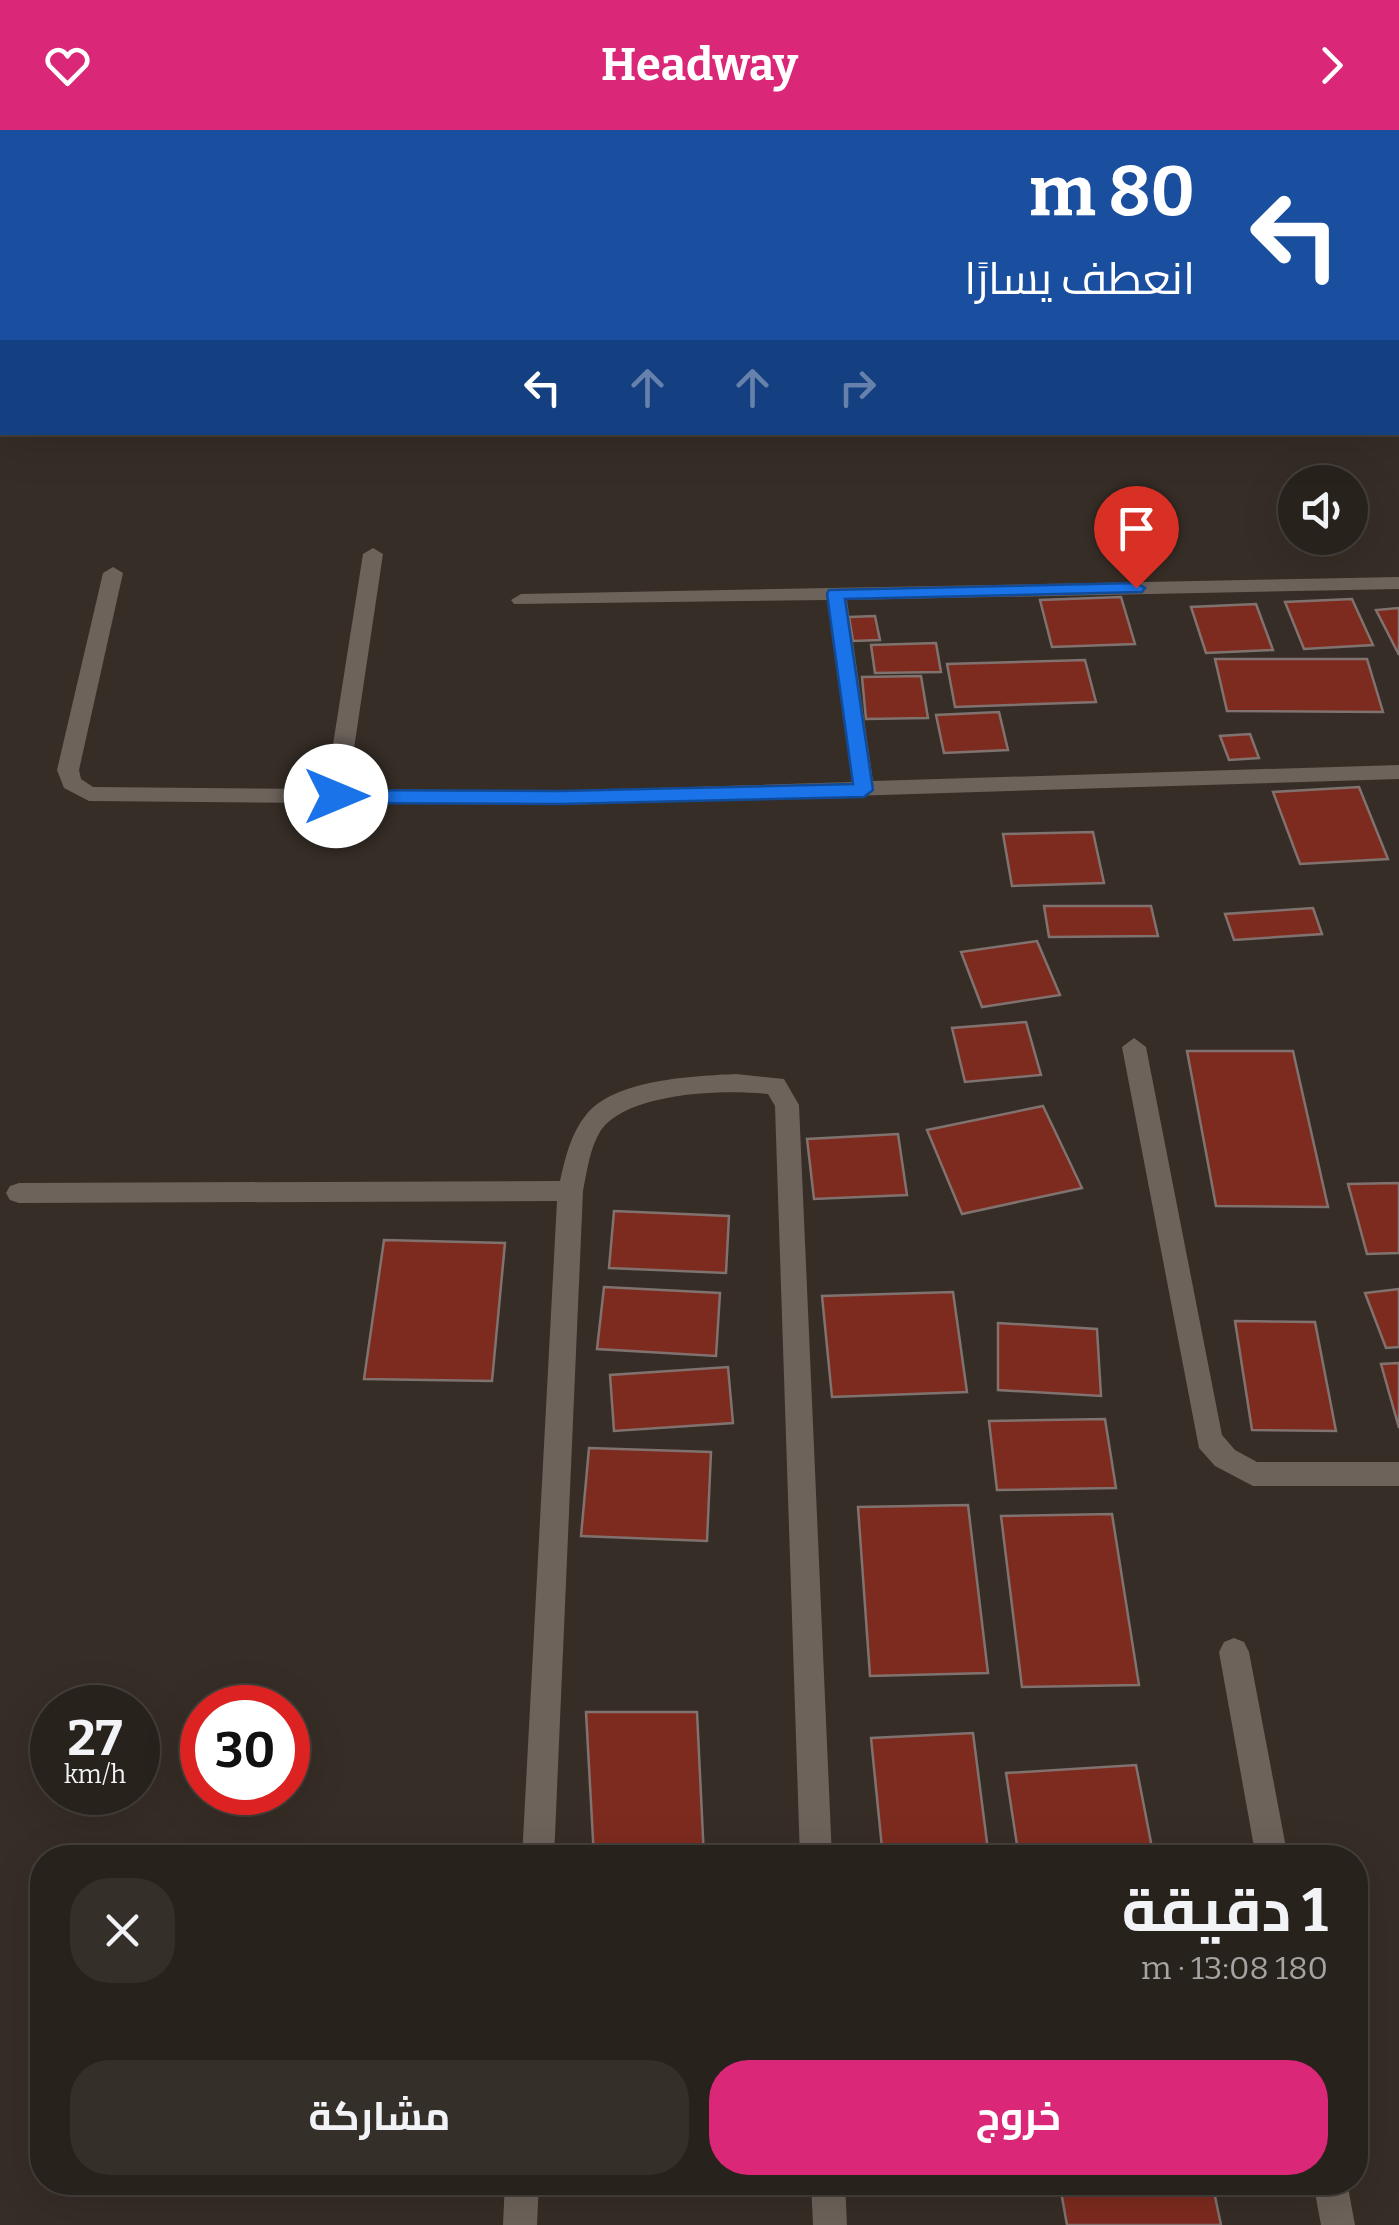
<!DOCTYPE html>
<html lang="ar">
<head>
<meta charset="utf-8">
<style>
	:root { --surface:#28221c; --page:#342f29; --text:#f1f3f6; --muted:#a5a4a3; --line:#443f3b; --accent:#db2777 }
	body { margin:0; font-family:Bitter,Cairo,serif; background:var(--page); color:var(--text); direction:rtl; height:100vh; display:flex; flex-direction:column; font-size:38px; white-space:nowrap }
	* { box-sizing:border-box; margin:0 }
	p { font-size:32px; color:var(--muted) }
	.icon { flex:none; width:55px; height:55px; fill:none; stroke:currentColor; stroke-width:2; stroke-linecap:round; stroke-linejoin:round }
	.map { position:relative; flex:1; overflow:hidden; direction:ltr }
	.panel { position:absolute; left:30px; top:1715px; width:1338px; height:350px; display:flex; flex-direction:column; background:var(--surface); border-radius:40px; box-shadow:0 10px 40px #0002,0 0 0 2px var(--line); direction:rtl }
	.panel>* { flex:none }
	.top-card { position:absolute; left:0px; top:0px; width:1400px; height:305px; box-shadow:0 10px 40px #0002,0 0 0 2px var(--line); direction:rtl; background:#1a4fa0; color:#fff; overflow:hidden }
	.tools { position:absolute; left:1278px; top:335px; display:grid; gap:20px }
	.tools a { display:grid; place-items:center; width:90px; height:90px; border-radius:50%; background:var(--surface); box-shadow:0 10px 40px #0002,0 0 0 2px var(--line); font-size:50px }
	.speed { position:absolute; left:30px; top:1555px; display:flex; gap:20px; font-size:50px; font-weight:700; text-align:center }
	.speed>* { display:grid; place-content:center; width:130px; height:130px; border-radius:50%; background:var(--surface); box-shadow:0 10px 40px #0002,0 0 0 2px var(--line); line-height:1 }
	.speed small { font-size:25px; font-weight:400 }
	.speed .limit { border:15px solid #d22; background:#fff; color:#111 }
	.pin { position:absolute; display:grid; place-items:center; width:85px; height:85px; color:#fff; margin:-102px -42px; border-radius:50% 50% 50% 0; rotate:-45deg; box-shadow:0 0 10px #0007 }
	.pin .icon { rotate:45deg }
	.me { position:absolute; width:110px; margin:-55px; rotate:90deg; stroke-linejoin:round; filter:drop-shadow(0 0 8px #0008) }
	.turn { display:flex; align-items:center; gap:35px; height:210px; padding:0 40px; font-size:45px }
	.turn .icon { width:130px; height:130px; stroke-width:2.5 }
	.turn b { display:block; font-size:70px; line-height:85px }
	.lanes { display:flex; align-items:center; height:95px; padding:0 40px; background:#0003; justify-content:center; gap:50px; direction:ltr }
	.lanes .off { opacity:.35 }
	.round { display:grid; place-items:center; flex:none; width:105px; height:105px; border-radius:40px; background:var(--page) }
	.overview { display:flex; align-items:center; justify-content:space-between; height:170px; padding:0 40px }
	h1 { font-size:60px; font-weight:700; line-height:75px }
	.cta { display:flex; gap:20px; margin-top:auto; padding:20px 40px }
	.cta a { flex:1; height:115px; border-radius:40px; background:var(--accent); color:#fff; font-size:40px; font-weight:700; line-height:115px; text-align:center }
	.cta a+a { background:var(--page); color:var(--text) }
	header { display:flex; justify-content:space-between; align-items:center; height:130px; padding:0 40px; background:var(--accent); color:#fff; font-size:45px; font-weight:700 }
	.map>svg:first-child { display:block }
	.building { fill:#7e2b1f; stroke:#80726f; stroke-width:2.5 }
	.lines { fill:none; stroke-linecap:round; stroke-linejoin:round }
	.street { fill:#6d635b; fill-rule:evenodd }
	.route { fill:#1a73e8; stroke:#114b97; stroke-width:2.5 }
</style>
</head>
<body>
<header><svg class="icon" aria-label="forward" viewBox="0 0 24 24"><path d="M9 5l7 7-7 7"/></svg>Headway<svg class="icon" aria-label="heart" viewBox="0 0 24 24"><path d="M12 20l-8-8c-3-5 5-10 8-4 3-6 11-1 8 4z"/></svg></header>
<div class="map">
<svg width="1399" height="2095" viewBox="0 0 1399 2095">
	<rect width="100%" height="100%" fill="#362d26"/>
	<g class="building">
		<path d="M1121 467 1135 514 1052 517 1040 470Z"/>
		<path d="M1352 469 1373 515 1304 519 1285 472Z"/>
		<path d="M1256 474 1273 520 1206 523 1191 477Z"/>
		<path d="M1399 478V525L1376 480Z"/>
		<path d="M875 486 880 510 853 511 849 487Z"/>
		<path d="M936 513 941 542 875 543 871 515Z"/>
		<path d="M1215 529H1367L1383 582 1227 581Z"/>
		<path d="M1085 530 1096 572 955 577 947 534Z"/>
		<path d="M921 546 928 588 866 589 862 547Z"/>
		<path d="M999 582 1008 620 944 623 936 585Z"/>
		<path d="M1250 604 1259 628 1229 630 1220 606Z"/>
		<path d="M1359 657 1388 729 1300 734 1273 662Z"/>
		<path d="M1093 702 1104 753 1012 756 1003 704Z"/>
		<path d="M1044 776H1151L1158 806 1049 807Z"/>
		<path d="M1313 778 1322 804 1234 810 1225 784Z"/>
		<path d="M1037 811 1060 865 982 877 961 822Z"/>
		<path d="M1026 892 1041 945 965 952 952 898Z"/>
		<path d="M1187 921H1293L1328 1077 1216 1076Z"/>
		<path d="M1043 976 1082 1058 962 1084 927 1000Z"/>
		<path d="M898 1004 907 1065 814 1069 807 1009Z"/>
		<path d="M1399 1053V1123L1367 1124 1348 1054Z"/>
		<path d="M614 1081 729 1086 726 1143 609 1138Z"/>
		<path d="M384 1110 505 1113 492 1251 364 1249Z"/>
		<path d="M604 1157 720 1163 716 1226 597 1219Z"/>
		<path d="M1399 1159V1217L1386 1218 1365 1163Z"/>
		<path d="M953 1162 967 1262 832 1267 822 1166Z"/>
		<path d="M1235 1191 1315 1192 1336 1301 1252 1300Z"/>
		<path d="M998 1193 1097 1199 1101 1266 998 1260Z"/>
		<path d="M1399 1233V1298L1381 1234Z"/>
		<path d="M728 1237 733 1293 614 1301 610 1245Z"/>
		<path d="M1105 1289 1116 1358 997 1360 989 1291Z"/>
		<path d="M589 1318 711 1322 707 1411 581 1406Z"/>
		<path d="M968 1375 988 1543 870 1546 858 1377Z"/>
		<path d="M1112 1384 1139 1555 1022 1557 1001 1386Z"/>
		<path d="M586 1582H697L704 1728H594Z"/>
		<path d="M973 1603 989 1728H883L871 1608Z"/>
		<path d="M1136 1635 1154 1728H1019L1006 1643Z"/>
		<path d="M1100 2052H1212L1221 2095H1067L1060 2056Z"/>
	</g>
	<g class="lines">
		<g class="street">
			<rect x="1398" y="185" width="1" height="10"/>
			<rect x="0" y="187" width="2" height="10"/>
			<rect x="1398" y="285" width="1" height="10"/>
			<path d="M373 418 383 424 348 659 560 661 852 652 827 470 514 474 511 470 521 464 1399 447V459L847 470 873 651 1399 635V649L560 675 89 671 64 658 57 640 103 443 113 437 123 443 79 640 81 649 93 657 326 659 363 424Z"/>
			<path d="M1134 908 1146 917 1222 1305 1235 1320 1257 1332H1399V1356H1253L1215 1336 1199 1318 1122 917Z"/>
			<path d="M736 944 784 949 799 975 832 1728H800L775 976 768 964C725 959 628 962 601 1000 590 1017 587 1041 583 1061L554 1728H522L557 1071 19 1073 10 1070 6 1063 10 1056 19 1053 560 1051C565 1028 571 1003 586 985 614 949 695 946 736 944Z"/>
			<path d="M1234 1508 1244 1512 1249 1522 1288 1728H1256L1219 1522 1224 1512Z"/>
			<path d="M505 2052H539L537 2095H503Z"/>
			<path d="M811 2052H845L847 2095H813Z"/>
			<path d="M1313 2052H1347L1355 2095H1321Z"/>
		</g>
	</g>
	<path class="route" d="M1136 453 1145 458 1142 462 845 469 873 660 864 667 560 674 336 673 326 666 336 660 560 661 853 654 827 464 829 460Z"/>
</svg>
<div class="tools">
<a><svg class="icon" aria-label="sound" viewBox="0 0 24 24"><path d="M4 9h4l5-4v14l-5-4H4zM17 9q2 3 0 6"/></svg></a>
</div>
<div class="speed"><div>27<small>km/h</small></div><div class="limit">30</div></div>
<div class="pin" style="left:1136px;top:458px;background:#d93025"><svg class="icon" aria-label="arrive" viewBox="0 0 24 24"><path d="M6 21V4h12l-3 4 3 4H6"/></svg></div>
<svg class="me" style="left:336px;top:666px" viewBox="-20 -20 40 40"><circle r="19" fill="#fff"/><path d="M0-13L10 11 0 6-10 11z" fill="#1a73e8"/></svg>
<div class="top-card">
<div class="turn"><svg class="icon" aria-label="left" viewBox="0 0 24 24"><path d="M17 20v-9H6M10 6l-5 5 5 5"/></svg><div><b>80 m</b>انعطف يسارًا</div></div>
<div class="lanes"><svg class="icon" aria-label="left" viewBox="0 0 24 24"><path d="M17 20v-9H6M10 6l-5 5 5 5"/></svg><svg class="icon off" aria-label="ahead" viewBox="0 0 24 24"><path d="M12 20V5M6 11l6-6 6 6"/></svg><svg class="icon off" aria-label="ahead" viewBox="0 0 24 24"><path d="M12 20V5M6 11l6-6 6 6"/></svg><svg class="icon off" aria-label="right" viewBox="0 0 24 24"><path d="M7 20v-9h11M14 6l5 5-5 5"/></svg></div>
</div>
<section class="panel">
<div class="overview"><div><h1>1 دقيقة</h1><p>180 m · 13:08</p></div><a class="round"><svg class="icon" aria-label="close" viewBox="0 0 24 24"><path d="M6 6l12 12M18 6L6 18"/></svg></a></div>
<div class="cta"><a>خروج</a><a>مشاركة</a></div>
</section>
</div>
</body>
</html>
